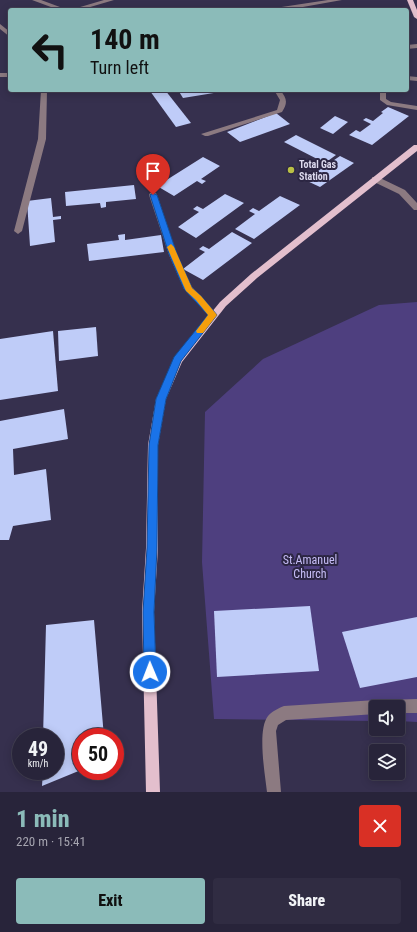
<!DOCTYPE html>
<html lang="en">
<head>
<meta charset="utf-8">
<style>
	:root { --surface:#28243a; --page:#302c42; --text:#f1f3f6; --muted:#a5a4af; --line:#444154; --accent:#8bbbb9 }
	body { margin:0; font-family:"Roboto Condensed",sans-serif; background:var(--page); color:var(--text); height:100vh; display:flex; flex-direction:column; font-size:15px; white-space:nowrap }
	* { box-sizing:border-box; margin:0 }
	p { font-size:13px; color:var(--muted) }
	.icon { flex:none; width:22px; height:22px; fill:none; stroke:currentColor; stroke-width:2; stroke-linecap:round; stroke-linejoin:round }
	.map { position:relative; height:792px; overflow:hidden }
	.details { display:flex; flex-direction:column; background:var(--surface); flex:1 }
	.details>* { flex:none }
	.guide { position:absolute; left:8px; top:8px; width:401px; height:84px; border-radius:4px; box-shadow:0 2px 10px #0003,0 0 0 1px var(--line); background:#8bbbb9; color:#111; overflow:hidden }
	.tools { position:absolute; left:369px; top:700px; display:grid; gap:8px }
	.tools a { display:grid; place-items:center; width:36px; height:36px; border-radius:4px; background:var(--surface); box-shadow:0 2px 10px #0003,0 0 0 1px var(--line); font-size:20px }
	.speed { position:absolute; left:12px; top:728px; display:flex; gap:8px; font-size:20px; font-weight:700; text-align:center }
	.speed>* { display:grid; place-content:center; width:52px; height:52px; border-radius:50%; background:var(--surface); box-shadow:0 2px 10px #0003,0 0 0 1px var(--line); line-height:1 }
	.speed small { font-size:10px; font-weight:400 }
	.speed .limit { border:6px solid #d22; background:#fff; color:#111 }
	.pin { position:absolute; display:grid; place-items:center; width:34px; height:34px; color:#fff; margin:-41px -17px; border-radius:50% 50% 50% 0; rotate:-45deg; box-shadow:0 0 4px #0007 }
	.pin .icon { rotate:45deg }
	.me { position:absolute; width:44px; margin:-22px; rotate:359deg; stroke-linejoin:round; filter:drop-shadow(0 0 3px #0008) }
	.turn { display:flex; align-items:center; gap:14px; height:84px; padding:0 16px; font-size:18px }
	.turn .icon { width:52px; height:52px; stroke-width:2.5 }
	.turn b { display:block; font-size:28px; line-height:34px }
	.round { display:grid; place-items:center; flex:none; width:42px; height:42px; border-radius:4px; background:var(--page) }
	.overview { display:flex; align-items:center; justify-content:space-between; height:68px; padding:0 16px }
	h1 { font-size:24px; font-weight:800; line-height:30px; color:var(--accent) }
	.action { display:flex; gap:8px; margin-top:auto; padding:8px 16px }
	.action a { flex:1; height:46px; border-radius:4px; background:var(--accent); color:#111; font-size:16px; font-weight:800; line-height:46px; text-align:center }
	.action a+a { background:var(--page); color:var(--text) }
	.map>svg:first-child { display:block }
	.green { fill:#4e3f7f }
	.building { fill:#bfccf8 }
	.lines { fill:none; stroke-linecap:round; stroke-linejoin:round }
	.minor { fill:#8c7a81; fill-rule:evenodd }
	.major { fill:#e3bfcd; fill-rule:evenodd }
	.route { fill:#1a73e8; stroke:#114b97 }
	.slow { fill:#f59e0b }
	.poi-dot { fill:#bac045; stroke:#2c2643; stroke-width:1.5 }
	.labels { text-anchor:middle; dominant-baseline:central; stroke-width:4; stroke-linejoin:round; paint-order:stroke }
	.far-poi-label { font-size:10px; font-weight:bold; fill:#dddaee; stroke:#2c2643; text-anchor:start }
	.park-label { font-size:12px; fill:#c5bcf5; stroke:#2c2643 }
</style>
</head>
<body>
<div class="map">
<svg width="417" height="792" viewBox="0 0 417 792">
	<rect width="100%" height="100%" fill="#36304e"/>
	<path class="green" d="M417 302V722L398 721V707H376V721L214 719 202 562 205 412 263 359 379 305Z"/>
	<g class="building">
		<path d="M156 90H165L191 123 176 127 150 91Z"/>
		<path d="M178 90H226V91L183 98Z"/>
		<path d="M388 107 409 116 372 145 349 135 356 130 360 132 371 124 363 120 366 118 373 121 383 113 381 112Z"/>
		<path d="M276 113 290 124 240 142 227 132Z"/>
		<path d="M335 116 348 122 333 134 320 128Z"/>
		<path d="M296 135 336 155 325 163 284 142Z"/>
		<path d="M340 156 354 163 320 187 305 180Z"/>
		<path d="M203 157 220 166 201 179 206 181 202 184 197 181 174 196 157 186Z"/>
		<path d="M134 185 136 199 106 202V207L101 208 100 203 66 206 65 192Z"/>
		<path d="M225 194 244 203 196 238 178 227 199 212 193 209 197 206 203 209Z"/>
		<path d="M280 196 300 205 254 239 235 229 255 214 249 211 253 208 259 211Z"/>
		<path d="M51 198 53 217 61 216V219L53 220 55 242 30 246 27 201Z"/>
		<path d="M232 232 252 243 203 280 183 269 205 252 199 249 203 246 209 249Z"/>
		<path d="M125 234V240L161 235 164 252 89 261 87 244 119 240 118 235Z"/>
		<path d="M96 327 98 356 59 361 58 331Z"/>
		<path d="M53 331 58 391 0 400V339Z"/>
		<path d="M64 409 68 439 13 449 14 475 46 469 51 520 13 526 9 540H0V421Z"/>
		<path d="M310 606 319 671 217 677 214 611Z"/>
		<path d="M417 617V677L360 688 342 632Z"/>
		<path d="M94 620 104 737H81V770L42 786 43 771H55V737H43L46 625Z"/>
	</g>
	<g class="lines">
		<g class="minor">
			<path d="M32 0H41L68 10H59Z"/>
			<path d="M104 0H114L80 10H70Z"/>
			<path d="M328 0H342L286 10H272L275 8Z"/>
			<path d="M0 24 10 32V37L0 29Z"/>
			<path d="M417 44V48L407 49V45Z"/>
			<rect x="0" y="73" width="10" height="4"/>
			<path d="M407 76 417 77V81L407 80Z"/>
			<path d="M41 90H47L46 139 22 231 18 234 14 231 38 139Z"/>
			<path d="M274 90H280C287 98 288 103 282 112L208 136H205L201 134 277 110 280 100Z"/>
			<path d="M380 90H386V99L391 102 417 106V110L387 105 380 100Z"/>
			<path d="M372 177H378L405 190 417 203V210H414L399 194 372 181Z"/>
			<path d="M150 193H156L157 195 177 255 192 287 216 313 218 315 216 317H210L184 289 169 255 149 195Z"/>
			<path d="M417 699V713H398V707H376V714L286 720 278 725 276 731 281 792H267C265 774 257 730 268 716 271 712 279 708 284 706L376 700 380 702 385 700Z"/>
		</g>
		<g class="major">
			<path d="M407 0H413L417 10V19L414 17Z"/>
			<path d="M414 145H417V151L257 278 226 306 182 362 166 399 158 445V548L154 612 160 792H146L142 612 146 548 148 445 156 399 175 357 220 302 251 274Z"/>
		</g>
	</g>
	<path class="route" d="M153 193 157 195 177 254 192 288 201 296 217 315 181 361 166 399 158 445 157 548 154 612 156 672 154 676 150 678 146 676 144 672 143 612 147 548 149 445 156 399 174 357 208 315 184 289 169 254 150 195Z"/>
	<path class="slow" d="M171 244 174 247 192 288 201 296 217 315 203 333H197L196 331 208 315 196 300 186 291 167 247Z"/>
	<circle class="poi-dot" cx="291" cy="170" r="4"/>
	<g class="labels">
		<g class="far-poi-label">
			<text x="299" y="164">Total Gas<tspan x="299" dy="12">Station</tspan></text>
		</g>
		<g class="park-label">
			<text x="310" y="560">St.Amanuel<tspan x="310" dy="14">Church</tspan></text>
		</g>
	</g>
</svg>
<div class="tools">
<a><svg class="icon" aria-label="sound" viewBox="0 0 24 24"><path d="M4 9h4l5-4v14l-5-4H4zM17 9q2 3 0 6"/></svg></a>
<a><svg class="icon" aria-label="layers" viewBox="0 0 24 24"><path d="M12 4l9 5-9 5-9-5zM3 14l9 5 9-5"/></svg></a>
</div>
<div class="speed"><div>49<small>km/h</small></div><div class="limit">50</div></div>
<div class="pin" style="left:153px;top:195px;background:#d93025"><svg class="icon" aria-label="arrive" viewBox="0 0 24 24"><path d="M6 21V4h12l-3 4 3 4H6"/></svg></div>
<svg class="me" style="left:150px;top:672px" viewBox="-20 -20 40 40"><circle r="17" fill="#1a73e8" stroke="#fff" stroke-width="3"/><path d="M0-11L8 9 0 5-8 9z" fill="#fff"/></svg>
<div class="guide">
<div class="turn"><svg class="icon" aria-label="left" viewBox="0 0 24 24"><path d="M17 20v-9H6M10 6l-5 5 5 5"/></svg><div><b>140 m</b>Turn left</div></div>
</div>
</div>
<section class="details">
<div class="overview"><div><h1>1 min</h1><p>220 m · 15:41</p></div><a class="round" style="background:#d93025;color:#fff"><svg class="icon" aria-label="close" viewBox="0 0 24 24"><path d="M6 6l12 12M18 6L6 18"/></svg></a></div>
<div class="action"><a>Exit</a><a>Share</a></div>
</section>
</body>
</html>
